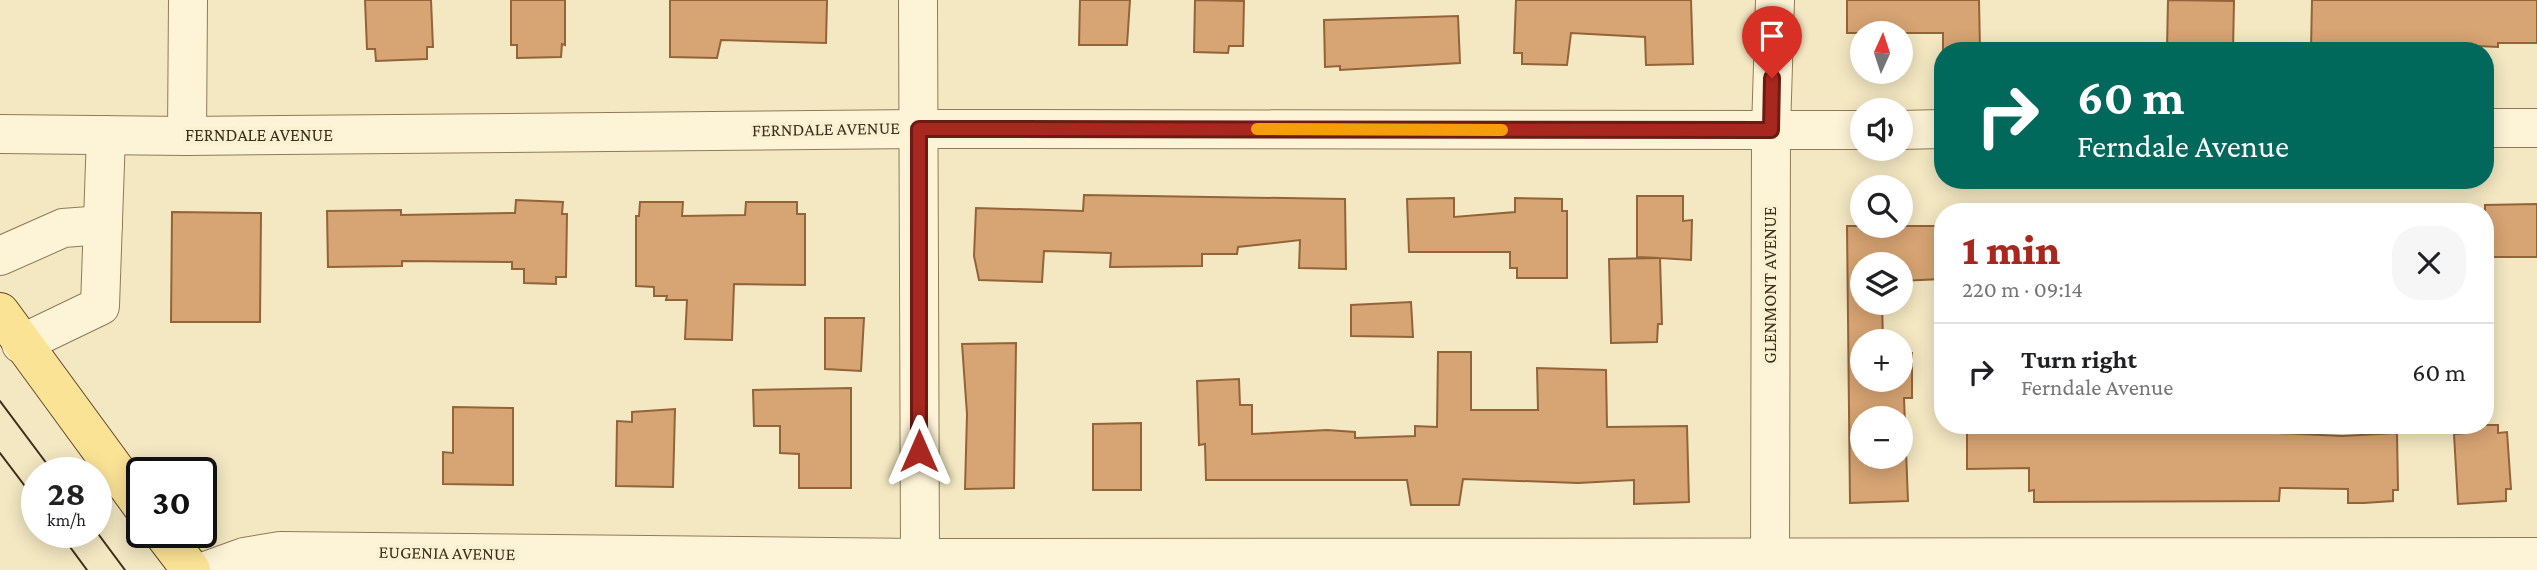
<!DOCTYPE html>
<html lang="en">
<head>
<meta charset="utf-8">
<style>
	:root { --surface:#fff; --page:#f6f6f6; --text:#202124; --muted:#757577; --line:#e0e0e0; --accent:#a8271e }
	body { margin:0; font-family:"Crimson Pro",serif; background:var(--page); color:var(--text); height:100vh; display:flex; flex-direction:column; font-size:26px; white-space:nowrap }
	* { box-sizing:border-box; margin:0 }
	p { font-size:23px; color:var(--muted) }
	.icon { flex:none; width:38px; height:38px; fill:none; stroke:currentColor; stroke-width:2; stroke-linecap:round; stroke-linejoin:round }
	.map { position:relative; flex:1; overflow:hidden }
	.drawer { position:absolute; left:1934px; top:203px; width:560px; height:231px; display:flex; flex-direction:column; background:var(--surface); border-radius:28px; box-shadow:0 4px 18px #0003 }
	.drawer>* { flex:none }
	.banner { position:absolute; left:1934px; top:42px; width:560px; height:147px; border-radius:28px; box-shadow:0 4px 18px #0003; background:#00695c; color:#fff; overflow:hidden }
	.needle { width:46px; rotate:3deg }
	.controls { position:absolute; left:1850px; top:21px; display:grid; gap:14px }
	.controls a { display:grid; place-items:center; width:63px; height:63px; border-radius:50%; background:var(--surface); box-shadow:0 4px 18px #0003; font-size:35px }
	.speed { position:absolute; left:21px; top:457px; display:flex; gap:14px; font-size:35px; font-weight:700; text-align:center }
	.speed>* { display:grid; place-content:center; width:91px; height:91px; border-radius:50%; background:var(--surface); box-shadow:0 4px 18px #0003; line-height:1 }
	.speed small { font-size:18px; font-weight:400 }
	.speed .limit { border:4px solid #111; border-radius:10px; background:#fff; color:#111 }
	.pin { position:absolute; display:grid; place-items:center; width:60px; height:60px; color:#fff; margin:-72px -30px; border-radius:50% 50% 50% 0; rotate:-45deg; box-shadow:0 0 7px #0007 }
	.pin .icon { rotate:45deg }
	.me { position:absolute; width:77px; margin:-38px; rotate:0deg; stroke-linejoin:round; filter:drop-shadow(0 0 5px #0008) }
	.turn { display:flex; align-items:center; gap:24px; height:147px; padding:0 28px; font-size:32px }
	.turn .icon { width:91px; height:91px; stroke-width:2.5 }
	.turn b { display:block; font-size:49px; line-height:60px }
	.round { display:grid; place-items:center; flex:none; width:74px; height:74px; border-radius:28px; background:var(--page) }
	.summary { display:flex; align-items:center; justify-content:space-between; height:119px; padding:0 28px }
	h1 { font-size:42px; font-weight:800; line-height:52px; color:var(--accent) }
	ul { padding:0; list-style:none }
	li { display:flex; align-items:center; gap:21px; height:98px; padding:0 28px; border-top:2px solid var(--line) }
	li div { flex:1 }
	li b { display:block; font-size:26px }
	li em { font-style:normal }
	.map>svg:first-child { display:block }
	.building { fill:#d7a473; stroke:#936339; stroke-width:2; fill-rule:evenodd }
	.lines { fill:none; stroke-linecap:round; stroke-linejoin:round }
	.minor-casing { stroke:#907a56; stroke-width:40 }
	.major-casing { stroke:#5e462b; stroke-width:40 }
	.minor { stroke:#fdf4d7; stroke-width:38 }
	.major { stroke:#fbe396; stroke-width:38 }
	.tram { stroke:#3e2f1c; stroke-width:2 }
	.route-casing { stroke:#6d1914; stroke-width:18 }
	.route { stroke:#a8271e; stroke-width:12 }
	.slow { stroke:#f59e0b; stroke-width:12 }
	.labels { text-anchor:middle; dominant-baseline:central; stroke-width:7; stroke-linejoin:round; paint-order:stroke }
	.street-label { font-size:18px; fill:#3e2f1c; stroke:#faf1d3 }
</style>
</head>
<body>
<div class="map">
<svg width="2537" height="570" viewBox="0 0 2537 570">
	<rect width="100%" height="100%" fill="#f4e8c2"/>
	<g class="building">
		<path d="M365 0H431L433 47H427V59L376 61 375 49H367Z"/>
		<path d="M511 0H565V45L562 44 561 57 517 58V45H511Z"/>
		<path d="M670 0H827L826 43 721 40 717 58 670 57Z"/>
		<path d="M1080 0H1130L1127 45H1079Z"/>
		<path d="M1195 0 1244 1 1243 46H1229L1228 53 1194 52Z"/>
		<path d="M1516 0H1691L1693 64 1646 65 1645 37 1571 33 1567 65 1522 64V53H1514Z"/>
		<path d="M1847 0H1979L1980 51H1943V33H1847Z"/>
		<path d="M2168 0 2234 1 2233 50 2167 49Z"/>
		<path d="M2312 0H2537V43H2498V47L2477 46V51L2311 49Z"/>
		<path d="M1458 16 1460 63 1340 70V66L1325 67 1324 20Z"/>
		<path d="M1084 195 1345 199 1346 269 1299 268 1300 240 1238 247 1237 254H1202V266L1110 267 1111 253 1044 251 1042 282 979 280 974 256 976 208 1083 211Z"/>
		<path d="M1637 196H1683V221L1692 220 1691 260 1660 258 1662 324H1658L1657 342 1611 343 1609 259 1659 258 1637 257Z"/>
		<path d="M1454 198V217L1515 212V198L1562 199V211H1567V278H1517V268H1510V252H1409L1407 199Z"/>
		<path d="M516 200 563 202 562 214H567L566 277H556V284L524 283V269H512V262L402 261V266L328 267 327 211 401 210V215L515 213Z"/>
		<path d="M640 202H683L682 216 745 215 746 202H797V214H805V285L734 284 732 340 685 339 687 300H666L667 296H654V287L636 286V216H639Z"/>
		<path d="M2537 204V257H2485V205Z"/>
		<path d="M172 212 261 213 260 322H171Z"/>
		<path d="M1847 226H1942V279L1900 281V264H1862V303H1882L1883 341H1862V380H1900V353H1912V398H1904L1908 501 1850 503ZM1862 418H1900V457H1862Z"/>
		<path d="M1411 302 1413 337 1351 336V305Z"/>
		<path d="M825 318H864L861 371 825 369Z"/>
		<path d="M1016 343 1014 488 965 489 967 414 962 344Z"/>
		<path d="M1438 352H1471V410H1538L1537 368 1606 370 1607 427 1687 426 1689 502 1634 504V480L1578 483 1463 479 1459 505H1411L1407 480H1206L1205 444 1199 445 1197 381 1239 379 1240 405H1252V434L1327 430 1355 432V438L1415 436V426L1437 427Z"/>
		<path d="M851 388V488H799V454L780 453V426H754L753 390Z"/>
		<path d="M453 407 513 408V485L443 484V452L453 453Z"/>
		<path d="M675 409 673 487 616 486 617 421 632 422V412Z"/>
		<path d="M1141 423V490H1093V424Z"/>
		<path d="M1967 425H2173V432L2204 433H2240V425H2280L2279 433 2342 436 2397 433 2398 490H2393V501L2364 503H2348V489L2280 488 2279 501 2034 502V490L2029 491V468L1967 469Z"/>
		<path d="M2465 425H2498V433L2507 432 2511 489H2506V501L2458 504 2454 434 2465 433Z"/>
	</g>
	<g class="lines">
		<defs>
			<g id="minor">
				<path d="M918 0 920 558"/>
				<path d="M2485 128H2537"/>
				<path d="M1900 130 1942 129"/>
				<path d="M0 134 187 136 919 129 1862 130"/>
				<path d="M187 136 188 0"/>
				<path d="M0 256 63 228 103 225"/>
				<path d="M21 344 100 306 106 135"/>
				<path d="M208 570 244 557 280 551 920 558 2537 557"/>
				<path d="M1770 570 1771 130 1775 0"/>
			</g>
			<g id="major">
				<path d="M0 312 142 506"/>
				<path d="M162 532 191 570"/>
			</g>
		</defs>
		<use href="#minor" class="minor-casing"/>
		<use href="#major" class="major-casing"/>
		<use href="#minor" class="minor"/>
		<use href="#major" class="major"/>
		<g class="tram">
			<path d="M0 401 53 472"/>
			<path d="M0 453 37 502"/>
			<path d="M96 531 125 570"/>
			<path d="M59 532 87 570"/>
		</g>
	</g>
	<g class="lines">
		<defs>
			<path id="route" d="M919 451V129L1771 130 1772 78"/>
		</defs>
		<use href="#route" class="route-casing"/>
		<use href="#route" class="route"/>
		<path class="slow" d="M1257 129 1502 130"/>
	</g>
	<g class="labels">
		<g class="street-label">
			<text transform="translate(826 129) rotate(-1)">FERNDALE AVENUE</text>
			<text x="259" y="135">FERNDALE AVENUE</text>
			<text transform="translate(1770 285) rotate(-90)">GLENMONT AVENUE</text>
			<text transform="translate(447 553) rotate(1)">EUGENIA AVENUE</text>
		</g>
	</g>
</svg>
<div class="controls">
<a><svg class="needle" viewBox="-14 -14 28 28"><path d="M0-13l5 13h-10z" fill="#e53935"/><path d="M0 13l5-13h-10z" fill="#757577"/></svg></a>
<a><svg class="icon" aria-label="sound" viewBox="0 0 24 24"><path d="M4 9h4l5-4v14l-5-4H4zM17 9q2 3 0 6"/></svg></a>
<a><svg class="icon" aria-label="search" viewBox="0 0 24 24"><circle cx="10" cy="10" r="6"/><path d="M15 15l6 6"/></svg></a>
<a><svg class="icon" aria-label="layers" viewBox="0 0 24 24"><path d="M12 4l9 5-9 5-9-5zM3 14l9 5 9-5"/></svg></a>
<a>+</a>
<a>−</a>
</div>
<div class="speed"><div>28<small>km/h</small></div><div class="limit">30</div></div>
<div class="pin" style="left:1772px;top:78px;background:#d93025"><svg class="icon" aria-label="arrive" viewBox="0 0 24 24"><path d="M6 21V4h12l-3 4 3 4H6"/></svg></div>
<svg class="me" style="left:919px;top:451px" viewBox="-20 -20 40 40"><path d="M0-17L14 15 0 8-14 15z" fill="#a8271e" stroke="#fff" stroke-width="4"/></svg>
<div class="banner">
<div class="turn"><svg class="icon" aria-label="right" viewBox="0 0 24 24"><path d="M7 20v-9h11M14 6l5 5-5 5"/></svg><div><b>60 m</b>Ferndale Avenue</div></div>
</div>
<section class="drawer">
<div class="summary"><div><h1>1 min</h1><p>220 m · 09:14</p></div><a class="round"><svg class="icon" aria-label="close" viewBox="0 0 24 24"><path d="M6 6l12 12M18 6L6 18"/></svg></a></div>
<ul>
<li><svg class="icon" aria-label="right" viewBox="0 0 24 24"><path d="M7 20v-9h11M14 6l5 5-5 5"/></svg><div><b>Turn right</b><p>Ferndale Avenue</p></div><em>60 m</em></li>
</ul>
</section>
</div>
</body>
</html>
